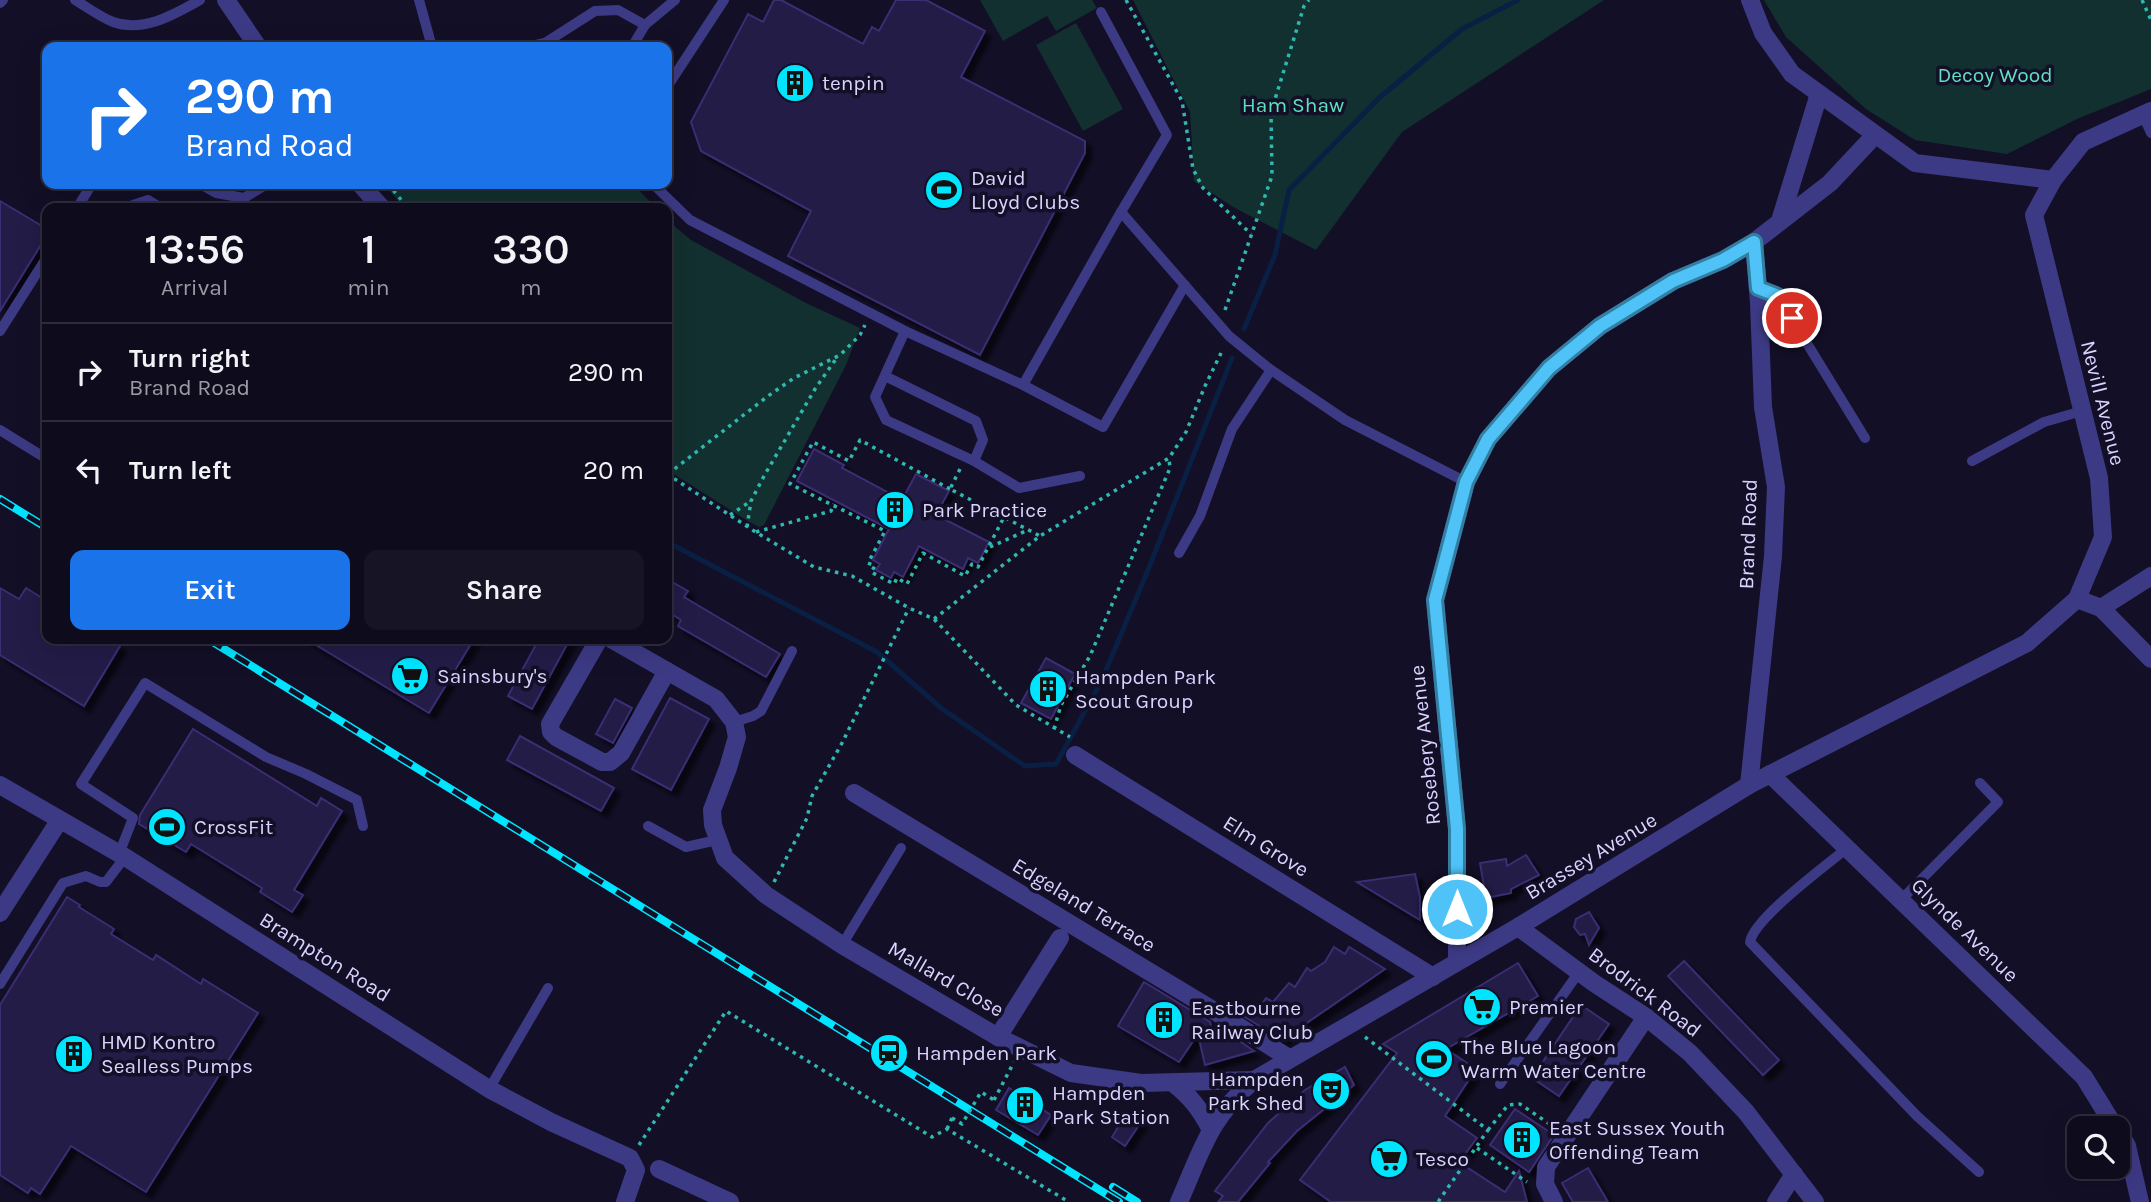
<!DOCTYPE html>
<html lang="en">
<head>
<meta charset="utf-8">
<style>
	:root { --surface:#0e0b1c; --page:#171425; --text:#f1f3f6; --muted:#9b9ba3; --line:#2e2b3b; --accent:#1a73e8 }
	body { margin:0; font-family:Karla,sans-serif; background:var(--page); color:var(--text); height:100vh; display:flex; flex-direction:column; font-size:26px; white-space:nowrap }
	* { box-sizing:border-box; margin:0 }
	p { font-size:23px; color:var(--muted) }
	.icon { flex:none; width:38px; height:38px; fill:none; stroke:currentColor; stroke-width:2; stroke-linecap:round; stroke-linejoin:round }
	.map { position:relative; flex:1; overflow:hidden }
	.drawer { position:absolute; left:42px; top:203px; width:630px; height:441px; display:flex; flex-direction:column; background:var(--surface); border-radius:14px; box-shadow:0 7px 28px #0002,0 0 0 2px var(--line) }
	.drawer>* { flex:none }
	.banner { position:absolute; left:42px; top:42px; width:630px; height:147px; border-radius:14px; box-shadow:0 7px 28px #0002,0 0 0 2px var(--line); background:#1a73e8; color:#fff; overflow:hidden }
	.controls { position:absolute; left:2067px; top:1116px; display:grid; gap:14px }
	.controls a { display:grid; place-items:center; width:63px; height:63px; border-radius:14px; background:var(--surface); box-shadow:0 7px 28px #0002,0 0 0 2px var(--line); font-size:35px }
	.pin { position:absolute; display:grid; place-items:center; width:60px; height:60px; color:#fff; margin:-30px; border:4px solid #fff; border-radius:50%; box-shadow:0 2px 7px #0007 }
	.me { position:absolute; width:77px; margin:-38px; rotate:0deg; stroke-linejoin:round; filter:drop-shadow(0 0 5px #0008) }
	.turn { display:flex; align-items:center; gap:24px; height:147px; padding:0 28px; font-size:32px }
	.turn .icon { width:91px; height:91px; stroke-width:2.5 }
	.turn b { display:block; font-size:49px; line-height:60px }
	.eta { display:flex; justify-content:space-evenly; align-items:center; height:119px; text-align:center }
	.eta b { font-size:42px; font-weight:600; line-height:49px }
	.primary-button { display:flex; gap:14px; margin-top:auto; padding:14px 28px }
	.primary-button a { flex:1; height:80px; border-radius:14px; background:var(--accent); color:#fff; font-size:28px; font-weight:600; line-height:80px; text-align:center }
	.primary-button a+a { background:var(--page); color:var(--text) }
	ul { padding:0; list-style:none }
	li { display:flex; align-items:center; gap:21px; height:98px; padding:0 28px; border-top:2px solid var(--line) }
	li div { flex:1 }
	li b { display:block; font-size:26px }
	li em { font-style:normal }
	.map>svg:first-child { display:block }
	.green { fill:#12302f }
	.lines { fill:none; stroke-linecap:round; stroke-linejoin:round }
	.stream { stroke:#0a1f44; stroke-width:5 }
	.building { fill:#241b47; stroke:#3b2d73; stroke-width:2; filter:url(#shadow) }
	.path { stroke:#2fb8b0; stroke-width:3.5; stroke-dasharray:3.5 5; stroke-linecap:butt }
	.service { stroke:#3d3a85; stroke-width:10 }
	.minor { stroke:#3d3a85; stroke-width:18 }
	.tertiary { stroke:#3d3a85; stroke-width:18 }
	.rail-casing { stroke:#00e5ff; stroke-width:8 }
	.rail { stroke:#130f26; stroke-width:5; stroke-dasharray:16; stroke-linecap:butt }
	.path-bridge { stroke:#2fb8b0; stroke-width:3.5; stroke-dasharray:3.5 5; stroke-linecap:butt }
	.route-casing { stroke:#337fa1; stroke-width:18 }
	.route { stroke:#4fc3f7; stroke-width:12 }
	.labels { text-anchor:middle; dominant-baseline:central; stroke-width:7; stroke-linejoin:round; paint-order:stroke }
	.park-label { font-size:21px; fill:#5fe0c0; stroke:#130f26 }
	.poi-label { font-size:21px; fill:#d9d4ff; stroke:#130f26; text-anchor:start }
	.street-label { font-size:21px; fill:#d9d4ff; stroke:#130f26 }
</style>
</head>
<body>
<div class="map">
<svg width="2151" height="1202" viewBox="0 0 2151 1202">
	<defs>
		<filter id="shadow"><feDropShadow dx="6" dy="6" stdDeviation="2" flood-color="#0009"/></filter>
	</defs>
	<rect width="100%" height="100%" fill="#130f26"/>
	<g class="green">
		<path d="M980 0H1092L1097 8 1056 31 1047 16 1003 41Z"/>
		<path d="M1133 0H1604L1402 132 1316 250 1233 207 1194 181 1190 112Z"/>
		<path d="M1764 0H2151V89L2077 119 2007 154 1915 140 1866 109 1786 37Z"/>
		<path d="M1076 23 1123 109 1083 131 1036 45Z"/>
		<path d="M384 184H633L656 208H404Z"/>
		<path d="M667 220 691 240 806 303 860 328 846 365 764 525 759 527 748 521 667 470Z"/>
	</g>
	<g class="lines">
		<g class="stream">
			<path d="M1244 329 1275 255 1289 190 1379 98 1462 29 1518 0"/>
			<path d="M667 542 877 652 941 708 1025 766 1056 764 1101 682 1148 570 1232 358"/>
		</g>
	</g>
	<g class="building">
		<path d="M774 0H781L863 44 872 27 879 31 896 0H926L985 31 961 77 1085 141V153L980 355 788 256 811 211 701 151 691 122 748 14 763 22Z"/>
		<path d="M0 201 47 229V235L0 311Z"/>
		<path d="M814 449 844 465 842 468 902 500 916 474 949 491 936 515 989 542 978 563 968 558 963 569 919 546 903 577 894 572 891 578 876 570 880 564 873 560 889 529 797 481Z"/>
		<path d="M667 579 688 591 684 597 780 654 766 677 678 626 681 620 667 611Z"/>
		<path d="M0 588 19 599 26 588 47 601V639H108L120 646 84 706 0 655Z"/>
		<path d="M306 639H474L429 713Z"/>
		<path d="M539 639H570L532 709 508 696Z"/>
		<path d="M1046 658 1075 674 1051 719 1021 703Z"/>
		<path d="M670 698 709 719 671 790 632 769Z"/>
		<path d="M615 699 632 708 613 743 596 734Z"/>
		<path d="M193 729 317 806 321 798 342 811 294 890 303 895 292 912 260 892 262 888 191 844 186 852 139 824 140 815Z"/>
		<path d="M520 736 614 788 601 811 507 760Z"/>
		<path d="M1526 855 1539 875 1511 889V893L1486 898 1480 863 1506 859 1507 866Z"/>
		<path d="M1415 874 1420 897V920L1357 882Z"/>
		<path d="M67 897 80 905 79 907 114 929 111 934 153 960 156 955 201 984 203 979 258 1013 146 1192 71 1146 40 1194 31 1188 28 1193 0 1175V1005Z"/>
		<path d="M1589 912 1599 928 1589 945 1585 934 1580 935 1574 927 1576 919Z"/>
		<path d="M1334 947 1345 954 1349 947 1385 969 1282 1040 1245 1017 1251 1008 1257 1011 1266 998 1273 1002 1289 983 1295 987 1307 968 1311 971 1325 962Z"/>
		<path d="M1684 961 1779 1060 1763 1075 1668 976Z"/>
		<path d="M1518 963 1538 996 1446 1049 1476 1069 1445 1116 1477 1138 1459 1162 1505 1192 1519 1171 1527 1202H1331L1300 1180 1397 1053 1383 1044Z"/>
		<path d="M1144 982 1210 1022 1214 1039 1231 1035 1254 1051 1205 1065 1198 1034 1179 1062 1118 1026Z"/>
		<path d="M1581 1005 1609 1024 1559 1096 1532 1078Z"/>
		<path d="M1345 1067 1354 1085 1297 1131 1268 1162 1270 1163 1238 1202H1218L1223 1196 1215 1191 1268 1123 1305 1090Z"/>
		<path d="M1009 1088 1051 1115 1038 1135 996 1110Z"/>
		<path d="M1515 1109 1554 1135 1529 1172 1490 1145Z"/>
		<path d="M1127 1113 1141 1122 1125 1146 1112 1137Z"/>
		<path d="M1588 1168 1608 1202H1573L1562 1183Z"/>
	</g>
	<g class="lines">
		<g class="path">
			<path d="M1126 0 1182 101 1193 169 1203 188 1251 234"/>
			<path d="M2142 0 2151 20"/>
			<path d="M388 184 408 208"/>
			<path d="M1225 310 1272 176 1271 112 1304 6 1309 0"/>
			<path d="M960 469 950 489 1040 536"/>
			<path d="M667 474 754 531 814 567 852 576 909 608 934 619 1016 705 1070 737"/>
			<path d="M668 474 768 396 794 378 840 355 860 335 865 325"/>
			<path d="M950 489 860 440 849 461 813 442 790 484 885 531 868 563 875 566 871 572 894 584 897 578 907 584 923 553 965 576 972 564 978 567 1004 517"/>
			<path d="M730 515 751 501"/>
			<path d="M747 527 751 501 764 476 815 389 838 356"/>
			<path d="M756 532 831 511 834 504"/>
			<path d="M990 547 1028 530"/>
			<path d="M934 619 1040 536 1169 458 1186 432 1205 386 1223 349"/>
			<path d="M1054 729 1061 705 1090 656 1170 468 1169 459"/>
			<path d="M774 882 807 818 812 796 842 743 909 608"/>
			<path d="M1365 1037 1488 1130 1438 1202"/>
			<path d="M994 1100 1014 1062"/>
			<path d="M947 1129 952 1118"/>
			<path d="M1488 1130 1508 1105 1520 1104 1554 1127"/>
			<path d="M639 1145 726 1011 932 1137 947 1129 1069 1202"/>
			<path d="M1477 1148 1527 1182"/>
		</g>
		<g class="service">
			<path d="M75 0C87 7 100 17 113 22 143 33 175 14 200 0"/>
			<path d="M419 0 432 47"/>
			<path d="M0 3 3 0"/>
			<path d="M1101 12 1167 135 1121 212"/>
			<path d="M545 43 595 11 618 10 645 25"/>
			<path d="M526 47 545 43 549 47"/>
			<path d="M632 47 645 25 675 0"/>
			<path d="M667 87 724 0"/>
			<path d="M2143 115 2151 133"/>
			<path d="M200 184 216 193 244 198 267 184"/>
			<path d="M653 184 690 220 905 331 1023 385 1103 427 1185 285"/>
			<path d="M77 208 92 184"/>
			<path d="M131 208 133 205 148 200 161 208"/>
			<path d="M1758 288 1778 296 1865 438"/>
			<path d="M0 331 47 257"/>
			<path d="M885 376 976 421 983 440 974 461 886 420 875 397 905 331"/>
			<path d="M1023 385 1121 212 1229 336 1271 370 1345 420 1466 482"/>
			<path d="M0 430 47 459"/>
			<path d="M974 461 1019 488 1080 476"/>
			<path d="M1972 461 2044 422 2082 411"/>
			<path d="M1179 553 1200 516 1232 429 1271 370"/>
			<path d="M734 722 753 716 761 711 792 651"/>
			<path d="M648 826 686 847 717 840"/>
			<path d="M1847 848C1826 866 1754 918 1750 942L1917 1116 1979 1172"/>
			<path d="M119 854 133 818 81 784 145 683 266 757 306 774 357 800 363 826"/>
			<path d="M1901 900 1998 802 1980 783"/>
			<path d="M842 945 901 848"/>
			<path d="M0 984 63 883 86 876 100 882H106L125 857"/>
			<path d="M1500 1084 1579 972"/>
			<path d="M489 1089 548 988"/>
		</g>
		<g class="minor">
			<path d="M226 0 258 47"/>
			<path d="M1750 0 1763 33 1792 74 1915 163 2053 180"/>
			<path d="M360 184 382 208"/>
			<path d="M1780 221 1819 94"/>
			<path d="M2077 599 2101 608 2151 659"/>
			<path d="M2101 608 2151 576"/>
			<path d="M599 639 550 724 551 732 556 737 602 762H610L621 753 667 671"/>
			<path d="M611 639 716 699 734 722 737 737 728 768 712 810 713 825 725 858 766 895 842 945 998 1037 1071 1073 1141 1083 1254 1080"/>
			<path d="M1075 755 1433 977"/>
			<path d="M1770 774 2084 1077 2116 1129"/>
			<path d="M0 785 125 857 489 1089 551 1122 630 1158 636 1170 625 1202"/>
			<path d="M1749 785 1773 556 1776 487 1763 407 1759 303 1754 242"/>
			<path d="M854 793 1216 1012 1289 1058"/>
			<path d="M0 913 59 821"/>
			<path d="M1457 962V829L1435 600 1466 482 1488 439 1549 368 1600 326 1673 281 1723 260 1754 242 1830 183 1875 135"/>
			<path d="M998 1037 1060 938"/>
			<path d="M1173 1083C1190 1096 1200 1109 1210 1128"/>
			<path d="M2118 1131 2127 1146 2140 1202"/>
			<path d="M659 1169 730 1202"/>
			<path d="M1554 1202 1545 1184 1546 1167 1646 1017"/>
			<path d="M1776 1202 1794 1174"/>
		</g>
		<g class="tertiary">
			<path d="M1518 927 1594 983 1646 1017 1690 1053 1746 1112 1815 1202"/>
			<path d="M1179 1202C1202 1150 1209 1118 1254 1080L1518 927 1749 785 2027 643 2077 599 2103 537 2099 478 2034 215 2053 180 2083 142 2151 111"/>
		</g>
		<defs>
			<g id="rail">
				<path d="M0 499 47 528"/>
				<path d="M208 639 1119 1202"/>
				<path d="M1113 1187 1137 1202"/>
			</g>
		</defs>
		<use href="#rail" class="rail-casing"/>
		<use href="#rail" class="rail"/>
		<path class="path-bridge" d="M952 1118 962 1124 981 1092 994 1100"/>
	</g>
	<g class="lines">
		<defs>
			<path id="route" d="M1457 909V829L1435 600 1466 482 1488 439 1549 368 1600 326 1673 281 1723 260 1754 242 1758 288 1778 296 1792 318"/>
		</defs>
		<use href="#route" class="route-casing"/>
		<use href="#route" class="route"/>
	</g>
	<defs>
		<symbol id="building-disc" viewBox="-11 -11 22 22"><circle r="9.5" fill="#00e5ff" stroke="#130f26"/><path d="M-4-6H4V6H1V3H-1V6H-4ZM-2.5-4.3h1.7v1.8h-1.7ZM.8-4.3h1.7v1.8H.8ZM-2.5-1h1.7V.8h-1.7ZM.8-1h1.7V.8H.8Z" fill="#111"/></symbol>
		<symbol id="stadium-disc" viewBox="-11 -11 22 22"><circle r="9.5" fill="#00e5ff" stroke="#130f26"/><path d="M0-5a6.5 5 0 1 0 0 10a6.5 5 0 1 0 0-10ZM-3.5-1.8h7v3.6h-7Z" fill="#111"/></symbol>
		<symbol id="supermarket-disc" viewBox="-11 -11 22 22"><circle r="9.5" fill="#00e5ff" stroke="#130f26"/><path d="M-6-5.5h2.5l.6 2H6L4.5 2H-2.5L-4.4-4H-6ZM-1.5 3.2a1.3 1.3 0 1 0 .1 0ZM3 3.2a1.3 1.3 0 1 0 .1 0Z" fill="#111"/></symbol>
		<symbol id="station-disc" viewBox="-11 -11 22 22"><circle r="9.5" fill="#00e5ff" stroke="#130f26"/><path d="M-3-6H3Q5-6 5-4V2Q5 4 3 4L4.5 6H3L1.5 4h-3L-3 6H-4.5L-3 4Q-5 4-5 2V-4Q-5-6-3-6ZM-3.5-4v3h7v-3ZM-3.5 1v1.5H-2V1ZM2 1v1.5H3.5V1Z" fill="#111"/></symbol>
		<symbol id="theatre-disc" viewBox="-11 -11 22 22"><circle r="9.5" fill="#00e5ff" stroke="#130f26"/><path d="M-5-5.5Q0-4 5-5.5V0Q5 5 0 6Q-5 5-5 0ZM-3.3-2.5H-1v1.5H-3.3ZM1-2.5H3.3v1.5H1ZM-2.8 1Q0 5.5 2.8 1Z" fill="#111"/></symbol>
	</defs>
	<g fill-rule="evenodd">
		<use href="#building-disc" x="773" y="61" width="44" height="44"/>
		<use href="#stadium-disc" x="922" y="168" width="44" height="44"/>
		<use href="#building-disc" x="873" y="488" width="44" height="44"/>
		<use href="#supermarket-disc" x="388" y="654" width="44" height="44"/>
		<use href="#building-disc" x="1026" y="667" width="44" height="44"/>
		<use href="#stadium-disc" x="145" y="805" width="44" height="44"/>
		<use href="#supermarket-disc" x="1460" y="985" width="44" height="44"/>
		<use href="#building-disc" x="1142" y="998" width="44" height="44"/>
		<use href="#station-disc" x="867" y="1031" width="44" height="44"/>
		<use href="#building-disc" x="52" y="1032" width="44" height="44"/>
		<use href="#stadium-disc" x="1412" y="1037" width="44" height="44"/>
		<use href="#theatre-disc" x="1309" y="1069" width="44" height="44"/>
		<use href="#building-disc" x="1003" y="1083" width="44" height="44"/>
		<use href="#building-disc" x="1500" y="1118" width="44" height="44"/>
		<use href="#supermarket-disc" x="1367" y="1137" width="44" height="44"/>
	</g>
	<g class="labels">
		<g class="park-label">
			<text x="1995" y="75">Decoy Wood</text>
			<text x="1293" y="105">Ham Shaw</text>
		</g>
		<g class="poi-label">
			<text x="822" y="83">tenpin</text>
			<text x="971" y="178">David<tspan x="971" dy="24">Lloyd Clubs</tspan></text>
			<text x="922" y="510">Park Practice</text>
			<text x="437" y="676">Sainsbury's</text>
			<text x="1075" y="677">Hampden Park<tspan x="1075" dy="24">Scout Group</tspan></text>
			<text x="194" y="827">CrossFit</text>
			<text x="1509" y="1007">Premier</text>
			<text x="1191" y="1008">Eastbourne<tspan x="1191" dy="24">Railway Club</tspan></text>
			<text x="101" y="1042">HMD Kontro<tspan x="101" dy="24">Sealless Pumps</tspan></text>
			<text x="1461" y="1047">The Blue Lagoon<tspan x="1461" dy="24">Warm Water Centre</tspan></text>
			<text x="916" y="1053">Hampden Park</text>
			<text x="1304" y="1079" text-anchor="end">Hampden<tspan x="1304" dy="24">Park Shed</tspan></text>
			<text x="1052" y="1093">Hampden<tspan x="1052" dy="24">Park Station</tspan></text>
			<text x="1549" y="1128">East Sussex Youth<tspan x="1549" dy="24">Offending Team</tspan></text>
			<text x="1416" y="1159">Tesco</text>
		</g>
		<g class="street-label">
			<text transform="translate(2103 403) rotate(76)">Nevill Avenue</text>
			<text transform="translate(1748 534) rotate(-88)">Brand Road</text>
			<text transform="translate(1425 745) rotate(-96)">Rosebery Avenue</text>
			<text transform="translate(1266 846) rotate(32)">Elm Grove</text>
			<text transform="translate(1591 856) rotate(-31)">Brassey Avenue</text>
			<text transform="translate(1084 905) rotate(31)">Edgeland Terrace</text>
			<text transform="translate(1965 930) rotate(44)">Glynde Avenue</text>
			<text transform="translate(325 957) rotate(32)">Brampton Road</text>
			<text transform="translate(946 979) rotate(30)">Mallard Close</text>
			<text transform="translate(1645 992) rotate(37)">Brodrick Road</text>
		</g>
	</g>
</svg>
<div class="controls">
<a><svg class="icon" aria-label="search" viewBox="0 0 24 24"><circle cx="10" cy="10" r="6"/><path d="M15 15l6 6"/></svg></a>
</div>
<div class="pin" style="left:1792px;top:318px;background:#d93025"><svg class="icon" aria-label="arrive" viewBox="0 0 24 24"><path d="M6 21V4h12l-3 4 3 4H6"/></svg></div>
<svg class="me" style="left:1457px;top:909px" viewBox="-20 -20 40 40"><circle r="17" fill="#4fc3f7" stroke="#fff" stroke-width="3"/><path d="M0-11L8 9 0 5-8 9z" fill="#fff"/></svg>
<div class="banner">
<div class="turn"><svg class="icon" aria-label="right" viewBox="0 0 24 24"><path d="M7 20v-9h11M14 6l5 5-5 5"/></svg><div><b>290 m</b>Brand Road</div></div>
</div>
<section class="drawer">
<div class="eta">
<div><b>13:56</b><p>Arrival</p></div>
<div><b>1</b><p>min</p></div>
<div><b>330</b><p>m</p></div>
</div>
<ul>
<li><svg class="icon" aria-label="right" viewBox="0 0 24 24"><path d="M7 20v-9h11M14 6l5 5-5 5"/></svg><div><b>Turn right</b><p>Brand Road</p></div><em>290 m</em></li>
<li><svg class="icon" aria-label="left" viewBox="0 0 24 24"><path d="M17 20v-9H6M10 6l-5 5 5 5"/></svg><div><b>Turn left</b></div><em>20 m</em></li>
</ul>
<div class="primary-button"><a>Exit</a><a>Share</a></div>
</section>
</div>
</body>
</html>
